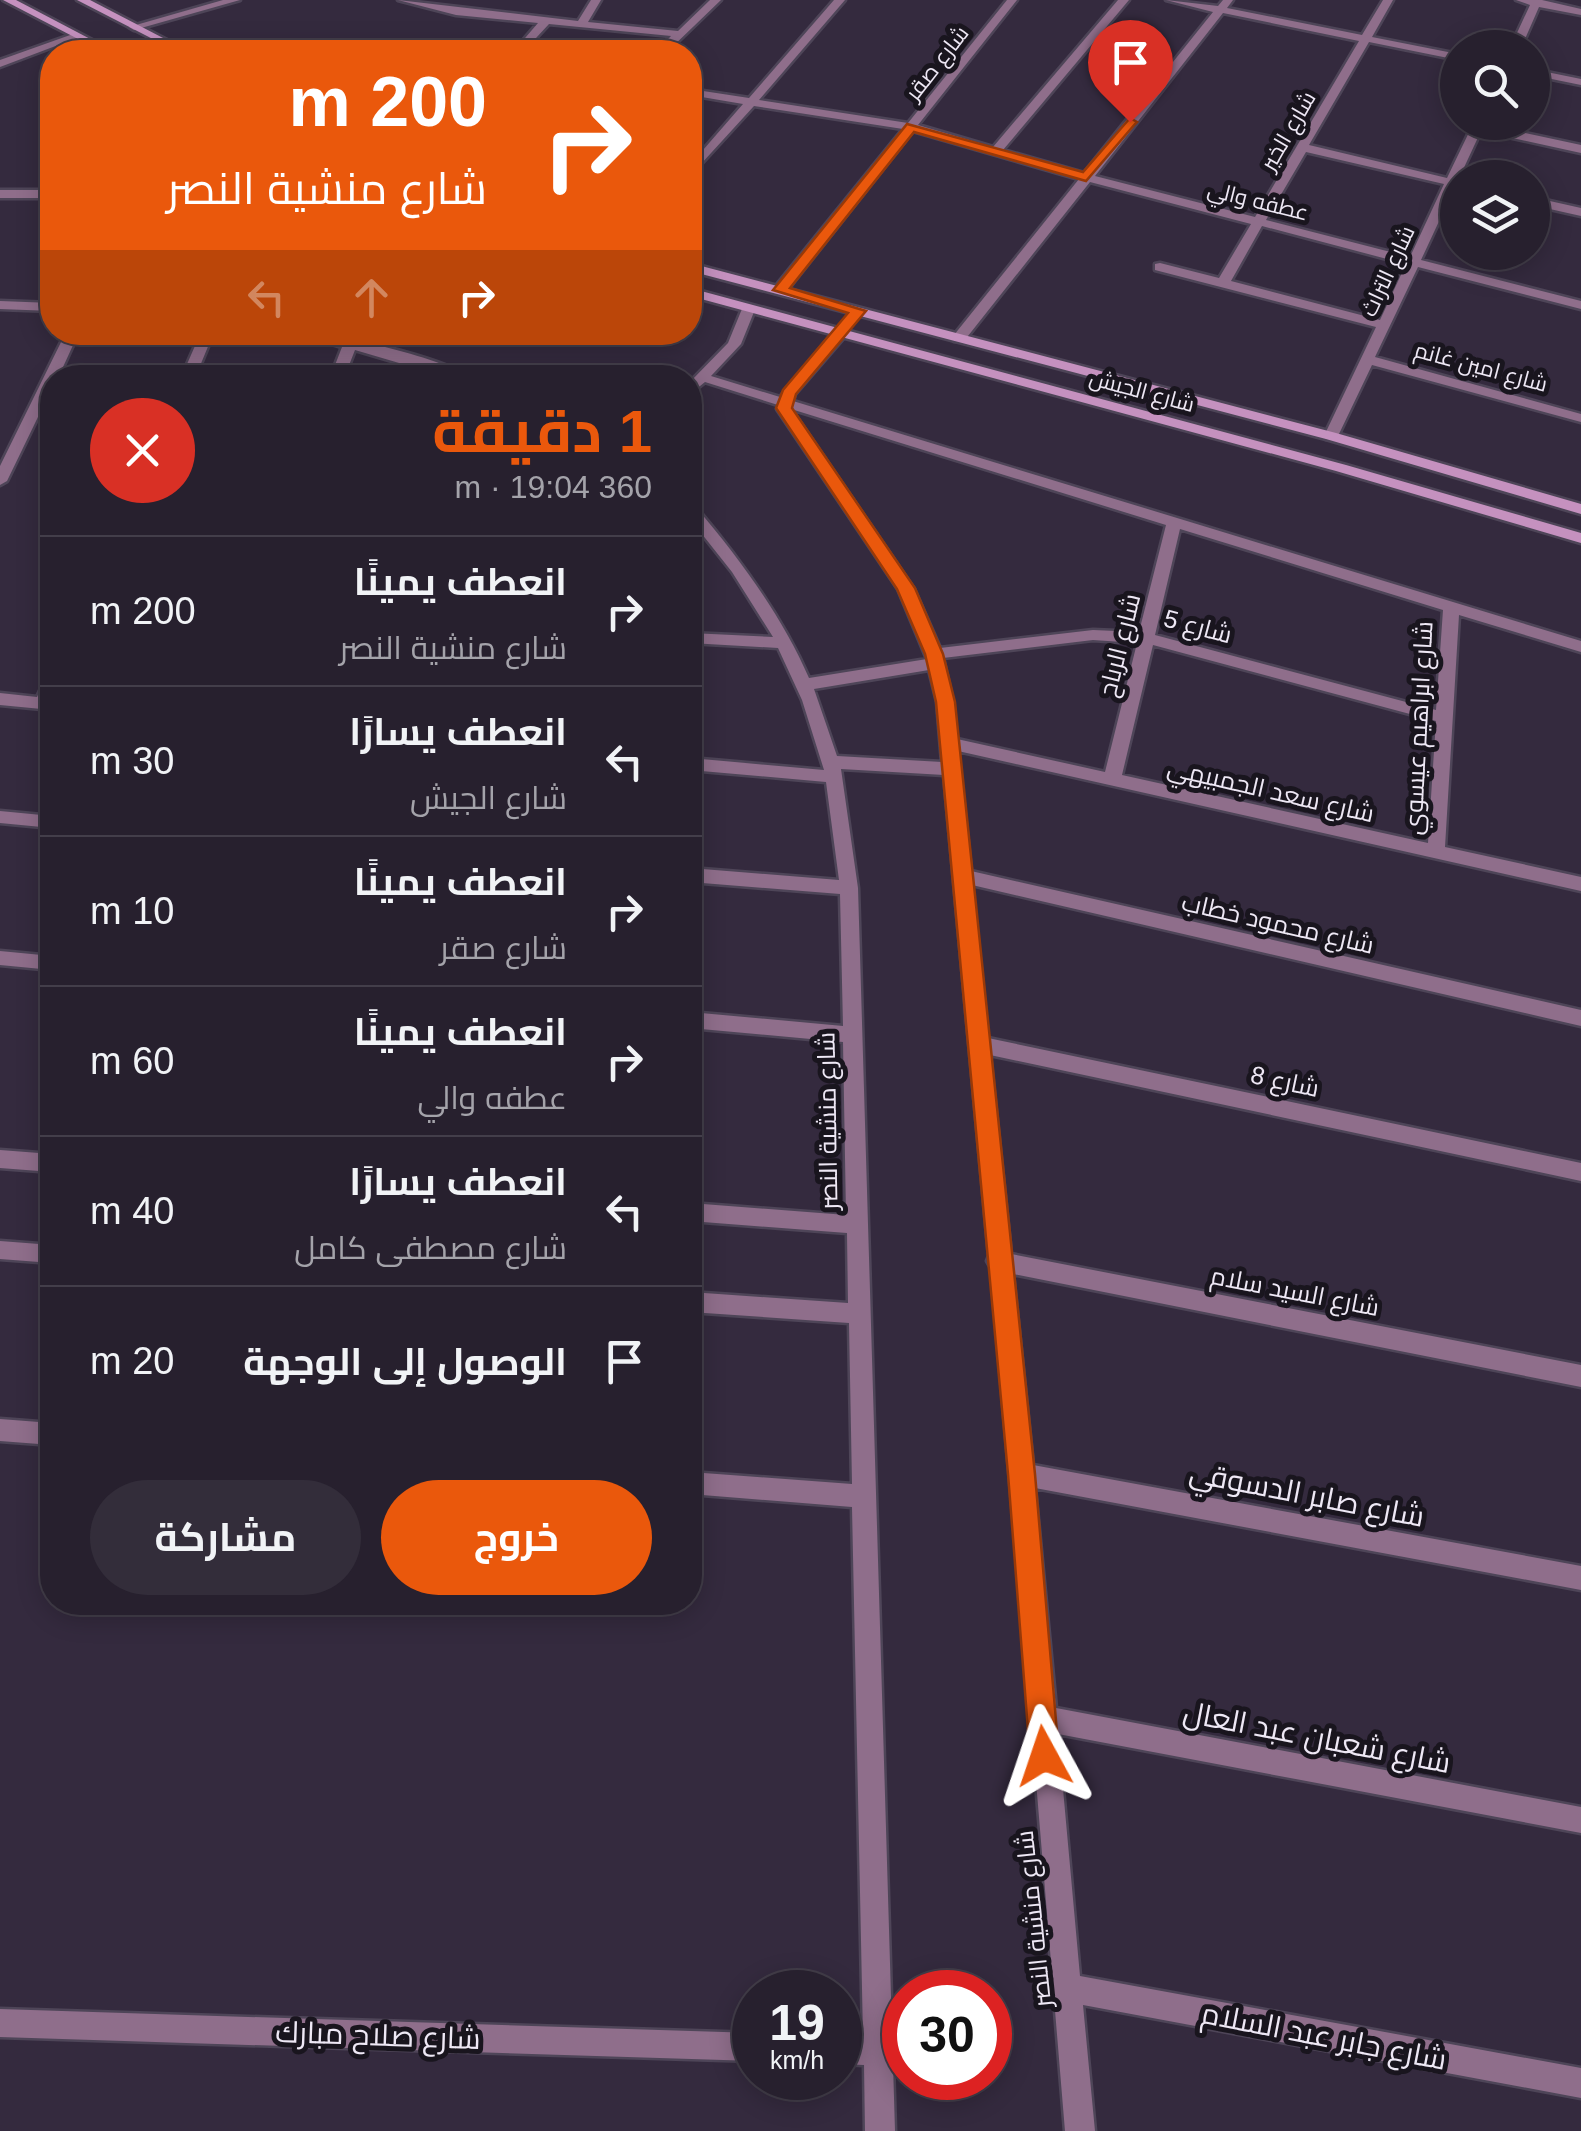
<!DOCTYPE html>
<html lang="ar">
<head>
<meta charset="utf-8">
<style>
	:root { --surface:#27202e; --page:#332d3a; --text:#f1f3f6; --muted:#a4a3aa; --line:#433e4a; --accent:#ea580c }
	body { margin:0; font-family:Arial,Cairo,sans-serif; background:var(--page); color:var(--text); direction:rtl; height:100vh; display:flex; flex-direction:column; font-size:38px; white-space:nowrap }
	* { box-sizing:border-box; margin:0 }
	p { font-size:32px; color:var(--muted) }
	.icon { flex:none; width:55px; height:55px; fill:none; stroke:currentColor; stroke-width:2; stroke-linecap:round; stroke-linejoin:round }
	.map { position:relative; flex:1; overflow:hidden; direction:ltr }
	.side { position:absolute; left:40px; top:365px; width:662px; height:1250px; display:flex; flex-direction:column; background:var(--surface); border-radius:40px; box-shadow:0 5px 25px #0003,0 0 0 2px var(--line); direction:rtl }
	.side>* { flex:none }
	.top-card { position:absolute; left:40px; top:40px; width:662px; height:305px; border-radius:40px; box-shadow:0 5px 25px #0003,0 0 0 2px var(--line); direction:rtl; background:#ea580c; color:#fff; overflow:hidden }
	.fabs { position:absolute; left:1440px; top:30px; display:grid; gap:20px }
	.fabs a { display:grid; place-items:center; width:110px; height:110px; border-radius:50%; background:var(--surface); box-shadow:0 5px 25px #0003,0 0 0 2px var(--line); font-size:50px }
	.speed { position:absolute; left:732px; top:1970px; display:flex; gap:20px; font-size:50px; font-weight:700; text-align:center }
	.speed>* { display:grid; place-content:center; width:130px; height:130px; border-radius:50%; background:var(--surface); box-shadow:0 5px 25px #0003,0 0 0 2px var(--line); line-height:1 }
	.speed small { font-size:25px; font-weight:400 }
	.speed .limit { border:15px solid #d22; background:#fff; color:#111 }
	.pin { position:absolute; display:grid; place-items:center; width:85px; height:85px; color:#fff; margin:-102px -42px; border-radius:50% 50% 50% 0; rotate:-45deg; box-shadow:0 0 10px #0007 }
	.pin .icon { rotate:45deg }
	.me { position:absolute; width:110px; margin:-55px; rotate:355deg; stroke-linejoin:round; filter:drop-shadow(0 0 8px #0008) }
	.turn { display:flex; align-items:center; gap:35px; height:210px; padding:0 50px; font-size:45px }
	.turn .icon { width:130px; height:130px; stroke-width:2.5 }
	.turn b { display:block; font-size:70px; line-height:85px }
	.lanes { display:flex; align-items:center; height:95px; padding:0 50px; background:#0003; justify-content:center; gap:50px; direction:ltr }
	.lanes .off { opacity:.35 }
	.round { display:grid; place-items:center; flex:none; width:105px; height:105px; border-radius:52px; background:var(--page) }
	.head { display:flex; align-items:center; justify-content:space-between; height:170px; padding:0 50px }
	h1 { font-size:60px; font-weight:700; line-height:75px; color:var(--accent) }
	.cta { display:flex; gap:20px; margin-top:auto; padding:20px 50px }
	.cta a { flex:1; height:115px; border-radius:60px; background:var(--accent); color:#fff; font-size:40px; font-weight:700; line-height:115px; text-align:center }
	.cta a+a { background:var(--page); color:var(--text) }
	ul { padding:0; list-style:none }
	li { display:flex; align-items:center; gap:30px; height:150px; padding:0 50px; border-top:2px solid var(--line) }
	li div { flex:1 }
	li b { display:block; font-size:38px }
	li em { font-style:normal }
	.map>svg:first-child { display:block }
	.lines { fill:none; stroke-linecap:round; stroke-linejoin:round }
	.street-casing { stroke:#4e4558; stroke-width:5 }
	.secondary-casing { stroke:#4e4558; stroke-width:5 }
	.street { fill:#8f6e8b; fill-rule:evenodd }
	.secondary { fill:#c591bf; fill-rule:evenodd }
	.route { fill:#ea580c; stroke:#983908; stroke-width:2.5 }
	.labels { text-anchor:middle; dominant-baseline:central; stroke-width:10; stroke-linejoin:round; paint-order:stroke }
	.far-street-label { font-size:22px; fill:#eee8f5; stroke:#19151e }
	.street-label { font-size:25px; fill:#eee8f5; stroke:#19151e }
	.near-street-label { font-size:30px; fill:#eee8f5; stroke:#19151e }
</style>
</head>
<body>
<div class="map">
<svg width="1581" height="2131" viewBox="0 0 1581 2131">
	<rect width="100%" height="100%" fill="#342a3e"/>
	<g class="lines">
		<defs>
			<g id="street">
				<path d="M223 0H240L134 30 129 27Z"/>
				<path d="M398 0 578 21 591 0H601L588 22 678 31 710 0H721L667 52H656L671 36 549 24 523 52H513L538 23 456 15Z"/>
				<path d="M834 0H845L759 100 908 123 1007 0H1017L918 125 993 147 1118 0H1129L1003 150 1084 173 1213 12 1166 0 1218 6 1223 0H1233L1227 8 1362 35 1383 0H1393L1372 37 1458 54V60L1369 42 1309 145 1447 178 1474 122 1581 145V153L1481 131 1421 260 1581 301V309L1418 267 1375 357 1581 414V422L1372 365 1338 436 1326 439 1324 436 1376 327 1155 270V264L1160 263 1219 278 1251 224 1090 182 964 341H954V335L1079 179 913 131 785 293H775V287L903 129 754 106 690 176V165L743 104 690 95V89L749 98ZM1223 13 1359 41 1255 217 1095 176ZM1306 152 1444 184 1410 257 1266 220ZM1262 226 1406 264 1380 320 1231 281Z"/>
				<path d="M1516 0H1542L1581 9V15L1539 7 1521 48H1510L1530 5Z"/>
				<path d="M73 34 82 36 0 67V60Z"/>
				<path d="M1532 69 1581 79V85L1532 75Z"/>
				<rect x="0" y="190" width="52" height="8"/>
				<path d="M1532 197 1581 208V216L1532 205Z"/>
				<path d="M0 301 52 303V311L0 309Z"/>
				<path d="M744 304 756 307 741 344 711 376 780 397 836 329H846V335L795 394 793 401 1581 641V652L1459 615 1445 847 1581 877V891L958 751 971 871 1581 1010V1026L972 885 988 1038 1581 1163V1181L990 1055 1011 1254 1581 1365V1387L1013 1274 1033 1465 1581 1566V1590L1035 1488 1056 1708 1581 1807V1833L1058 1734 1080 1976 1581 2068V2098L1083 2005 1095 2131H1065C1041 1842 1018 1556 991 1268L987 1261 989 1256 944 775 841 769 858 888 895 2131H865L864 2065 840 2064V2036H863L852 1507 690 1494V1472L852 1484 849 1323 690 1312V1292L848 1303 847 1233 690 1221V1203L846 1215 843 1042 690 1028V1012L843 1026 840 894 690 882V868L839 880 826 782 690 770V758L824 770 802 700 778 648 690 643V633L773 637 732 572 690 519V504L695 506C740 559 782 616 809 678L927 659 898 589 777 409 778 405 705 382 690 394V382L728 343ZM791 409 1166 525 1139 632 1093 630 940 648 914 589ZM1180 529 1443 610 1436 710 1155 635ZM1093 640 1137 643 1105 772 957 739 953 702 943 658ZM1153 645 1436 721 1428 843 1122 775ZM929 670 937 702 942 762 837 756 814 689Z"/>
				<path d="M66 332H79L58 378H52V388L7 481 0 485V466Z"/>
				<path d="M201 332H214L195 378H181Z"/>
				<path d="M292 332C333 332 437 356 472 378H450L355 350 344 378H330L342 347Z"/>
				<path d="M52 676V710L0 705V693L37 697 46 678Z"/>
				<path d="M0 811 52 816V828L0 823Z"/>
				<path d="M0 951 52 956V970L0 965Z"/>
				<path d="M0 1150 52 1154V1172L0 1168Z"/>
				<path d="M0 1241 52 1245V1263L0 1259Z"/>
				<path d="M0 1419 52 1423V1445L0 1441Z"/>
				<path d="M0 2009 755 2033V2061L0 2037Z"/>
			</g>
			<g id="secondary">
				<path d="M3 0H16L115 52H103Z"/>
				<path d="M77 0H90L190 52H178Z"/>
				<path d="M690 263 1336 433 1581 504V514L1326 439 690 271Z"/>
				<path d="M690 288 1346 465 1581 533V543L1336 471 690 296Z"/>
			</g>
		</defs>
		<use href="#street" class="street-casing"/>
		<use href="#secondary" class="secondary-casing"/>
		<use href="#street" class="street"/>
		<use href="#secondary" class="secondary"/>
	</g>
	<path class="route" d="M1130 118 1137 122 1135 124 1086 181 914 132 790 288 866 311 796 394 792 408 915 588 943 654 955 702 1035 1474 1059 1756 1055 1767 1044 1771 1034 1767 1030 1756 1008 1474 936 702 925 654 897 589 776 408 783 390 848 313 773 290 907 124 1083 172Z"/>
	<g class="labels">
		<g class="far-street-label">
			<text transform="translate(937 63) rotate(-52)">شارع صقر</text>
			<text transform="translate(1288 131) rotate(-60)">شارع الخير</text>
			<text transform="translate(1258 201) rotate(14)">عطفه والي</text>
			<text transform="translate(1388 271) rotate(-65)">شارع التراث</text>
			<text transform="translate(1481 367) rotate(15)">شارع امين غانم</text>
			<text transform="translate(1142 391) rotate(15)">شارع الجيش</text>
		</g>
		<g class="street-label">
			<text transform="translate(1198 626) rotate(15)">شارع 5</text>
			<text transform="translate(1119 645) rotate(-76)">شارع الرباح</text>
			<text transform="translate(1418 728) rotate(-87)">شارع ابراهيم عيسوي</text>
			<text transform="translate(1271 790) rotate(13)">شارع سعد الجمبيهي</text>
			<text transform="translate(1278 923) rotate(13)">شارع محمود خطاب</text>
			<text transform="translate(1285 1081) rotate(12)">شارع 8</text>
			<text transform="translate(827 1121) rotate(-91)">شارع منشية النصر</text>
			<text transform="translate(1295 1291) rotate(11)">شارع السيد سلام</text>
			<text transform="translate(1033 1919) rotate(-96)">شارع منشية النصر</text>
		</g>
		<g class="near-street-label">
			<text transform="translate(1307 1494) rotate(11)">شارع صابر الدسوقي</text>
			<text transform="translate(1317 1737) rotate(11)">شارع شعبان عبد العال</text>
			<text transform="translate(378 2035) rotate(2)">شارع صلاح مبارك</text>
			<text transform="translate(1324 2036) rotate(11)">شارع جابر عبد السلام</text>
		</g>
	</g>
</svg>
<div class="fabs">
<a><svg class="icon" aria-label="search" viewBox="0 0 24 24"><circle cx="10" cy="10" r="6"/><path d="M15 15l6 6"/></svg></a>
<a><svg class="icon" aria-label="layers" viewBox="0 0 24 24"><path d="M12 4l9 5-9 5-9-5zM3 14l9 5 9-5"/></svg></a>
</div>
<div class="speed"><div>19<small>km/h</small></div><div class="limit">30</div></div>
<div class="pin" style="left:1130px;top:122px;background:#d93025"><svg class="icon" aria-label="arrive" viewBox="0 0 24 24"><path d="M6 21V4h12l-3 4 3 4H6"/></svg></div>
<svg class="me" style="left:1044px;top:1756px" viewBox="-20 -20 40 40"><path d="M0-17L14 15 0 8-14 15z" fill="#ea580c" stroke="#fff" stroke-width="4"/></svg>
<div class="top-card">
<div class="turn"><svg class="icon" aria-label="right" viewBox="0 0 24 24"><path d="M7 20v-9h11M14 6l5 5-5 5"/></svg><div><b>200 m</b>شارع منشية النصر</div></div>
<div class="lanes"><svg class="icon off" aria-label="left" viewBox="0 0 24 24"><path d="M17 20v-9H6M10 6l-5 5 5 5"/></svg><svg class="icon off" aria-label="ahead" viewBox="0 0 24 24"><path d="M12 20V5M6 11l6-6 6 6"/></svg><svg class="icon" aria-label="right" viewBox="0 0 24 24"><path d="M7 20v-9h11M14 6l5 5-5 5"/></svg></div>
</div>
<section class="side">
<div class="head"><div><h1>1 دقيقة</h1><p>360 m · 19:04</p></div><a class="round" style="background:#d93025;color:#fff"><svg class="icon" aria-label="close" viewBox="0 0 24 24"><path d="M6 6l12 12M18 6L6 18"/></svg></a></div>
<ul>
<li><svg class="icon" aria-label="right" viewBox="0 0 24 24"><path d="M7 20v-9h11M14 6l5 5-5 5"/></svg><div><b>انعطف يمينًا</b><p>شارع منشية النصر</p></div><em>200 m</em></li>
<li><svg class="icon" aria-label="left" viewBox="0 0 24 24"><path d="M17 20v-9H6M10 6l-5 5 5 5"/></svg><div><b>انعطف يسارًا</b><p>شارع الجيش</p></div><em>30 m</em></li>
<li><svg class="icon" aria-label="right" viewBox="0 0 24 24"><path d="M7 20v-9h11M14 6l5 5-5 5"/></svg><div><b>انعطف يمينًا</b><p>شارع صقر</p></div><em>10 m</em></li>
<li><svg class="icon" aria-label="right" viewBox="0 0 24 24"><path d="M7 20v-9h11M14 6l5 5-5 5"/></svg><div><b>انعطف يمينًا</b><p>عطفه والي</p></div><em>60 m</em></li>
<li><svg class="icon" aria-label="left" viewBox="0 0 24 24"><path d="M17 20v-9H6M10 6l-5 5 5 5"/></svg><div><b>انعطف يسارًا</b><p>شارع مصطفى كامل</p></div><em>40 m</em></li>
<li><svg class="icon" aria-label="arrive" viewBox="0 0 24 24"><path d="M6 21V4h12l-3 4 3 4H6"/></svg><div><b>الوصول إلى الوجهة</b></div><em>20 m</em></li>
</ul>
<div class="cta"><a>خروج</a><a>مشاركة</a></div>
</section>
</div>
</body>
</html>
